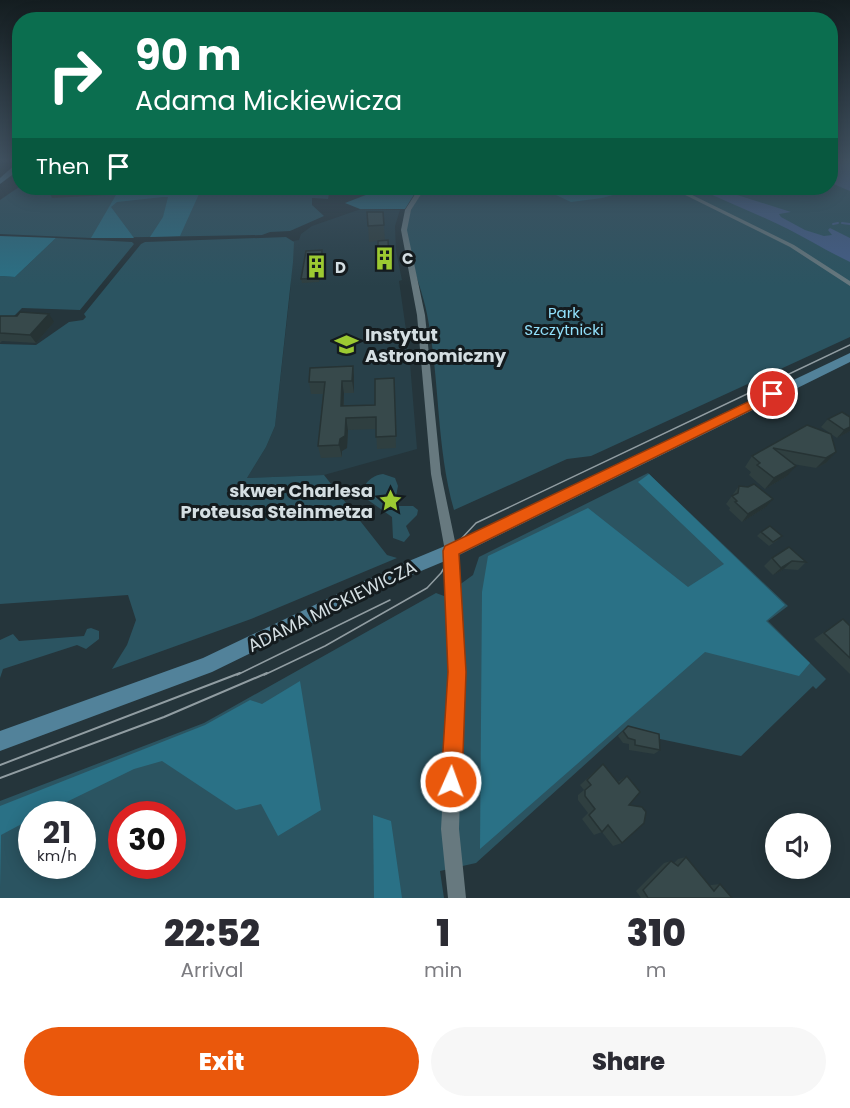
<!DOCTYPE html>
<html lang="en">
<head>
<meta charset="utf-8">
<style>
	:root { --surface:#fff; --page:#f7f7f7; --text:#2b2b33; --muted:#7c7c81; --accent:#ea580c }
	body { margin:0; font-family:Poppins,sans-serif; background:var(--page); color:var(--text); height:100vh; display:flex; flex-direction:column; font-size:22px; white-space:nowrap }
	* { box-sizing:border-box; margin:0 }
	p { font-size:20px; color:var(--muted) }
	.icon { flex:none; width:33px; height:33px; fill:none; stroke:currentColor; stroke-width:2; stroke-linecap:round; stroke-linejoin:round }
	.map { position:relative; height:898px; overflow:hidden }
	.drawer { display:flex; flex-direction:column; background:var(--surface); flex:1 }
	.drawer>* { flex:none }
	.guide { position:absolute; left:12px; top:12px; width:826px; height:183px; border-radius:24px; box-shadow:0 3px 15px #0003; background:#0b6e4f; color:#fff; overflow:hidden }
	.buttons { position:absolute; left:765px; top:813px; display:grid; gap:12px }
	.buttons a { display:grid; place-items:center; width:66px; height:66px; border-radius:50%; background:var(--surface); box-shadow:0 3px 15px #0003; font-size:30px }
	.speed { position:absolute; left:18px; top:801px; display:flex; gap:12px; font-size:30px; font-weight:700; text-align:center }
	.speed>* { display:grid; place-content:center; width:78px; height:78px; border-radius:50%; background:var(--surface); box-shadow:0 3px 15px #0003; line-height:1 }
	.speed small { font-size:15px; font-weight:400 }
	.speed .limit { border:9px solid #d22; background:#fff; color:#111 }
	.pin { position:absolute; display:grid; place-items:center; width:51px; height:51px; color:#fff; margin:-26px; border:3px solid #fff; border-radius:50%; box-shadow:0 2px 6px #0007 }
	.me { position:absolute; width:66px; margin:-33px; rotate:2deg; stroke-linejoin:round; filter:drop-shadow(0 0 4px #0008) }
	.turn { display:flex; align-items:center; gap:21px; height:126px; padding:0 24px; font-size:27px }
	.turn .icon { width:78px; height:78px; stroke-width:2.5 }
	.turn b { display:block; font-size:42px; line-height:51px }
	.then { display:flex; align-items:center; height:57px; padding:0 24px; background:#0003; gap:12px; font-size:22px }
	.eta { display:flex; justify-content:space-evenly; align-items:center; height:102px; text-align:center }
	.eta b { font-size:36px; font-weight:800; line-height:42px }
	.primary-button { display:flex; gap:12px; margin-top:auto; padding:12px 24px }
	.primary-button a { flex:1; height:69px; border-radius:36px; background:var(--accent); color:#fff; font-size:24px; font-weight:800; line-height:69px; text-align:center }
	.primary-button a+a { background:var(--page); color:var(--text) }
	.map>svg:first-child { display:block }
	.built { fill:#284049 }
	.green { fill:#2b5461; fill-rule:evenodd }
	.forest { fill:#2a7186 }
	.water { fill:#445f8a }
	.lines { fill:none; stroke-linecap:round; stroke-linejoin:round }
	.stream { stroke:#445f8a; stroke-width:2 }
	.street { fill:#67797f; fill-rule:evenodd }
	.secondary { fill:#52829a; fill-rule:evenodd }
	.tram-far1 { stroke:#919da2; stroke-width:1.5 }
	.tram { stroke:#919da2; stroke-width:2 }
	.wall { fill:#2f3f40 }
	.shaded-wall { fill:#263334 }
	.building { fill:#37494b; stroke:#263334; stroke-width:1.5 }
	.route { fill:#ea580c; stroke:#983908; stroke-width:1.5 }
	.labels { text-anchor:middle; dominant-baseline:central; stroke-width:6; stroke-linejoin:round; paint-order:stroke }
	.far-poi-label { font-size:15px; font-weight:bold; fill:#d4dee2; stroke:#141b1e; text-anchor:start }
	.far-park-label { font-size:15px; fill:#92e1fc; stroke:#141b1e }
	.poi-label { font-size:18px; font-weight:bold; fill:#d4dee2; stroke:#141b1e; text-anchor:start }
	.street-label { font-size:18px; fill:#d4dee2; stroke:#141b1e }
</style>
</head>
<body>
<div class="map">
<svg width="850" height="898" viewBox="0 0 850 898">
	<rect width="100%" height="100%" fill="#25353b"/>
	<path class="built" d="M361 209 400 210 395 226 396 251 402 280 399 281 409 351 417 449 324 475 247 478 266 447 275 426 290 293 293 241 299 240 301 234 312 226Z"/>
	<g class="green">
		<path d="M831 161H850V337L591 456 567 459 454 510C436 446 440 379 427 314 422 287 405 252 407 224 408 211 418 198 425 188H831Z"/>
		<path d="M19 187 330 188 328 199 312 198V205L324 216 290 231 270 232 262 235 91 238 0 234V200Z"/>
		<path d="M286 237 294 242 293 262 275 426 266 447 247 478 324 475 387 555 397 558 251 619 112 669 127 645 136 620 128 595 0 604V344L36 345 69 322 83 320 86 317 84 314 141 244 145 242Z"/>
		<path d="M56 238 132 242 134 244 80 310 22 308 10 320 0 323V276L15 277Z"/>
		<path d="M648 473 788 606 768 621 826 679 816 689 813 686 741 756 622 731 476 863 440 871 444 898H0V801L204 723 436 593 444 596 473 575 479 557ZM32 814H82V866H32ZM122 814H172V866H122Z"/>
		<path d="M383 474 395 478 398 486 394 506H413L418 510 417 515 406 526 410 535 404 542 393 538 392 517 368 500 367 488 364 487C368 479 375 475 383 474Z"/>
		<path d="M91 628 99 631V639L86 649 77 645 3 669 0 678V640L13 634 19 641 84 636 87 629Z"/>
	</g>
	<g class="forest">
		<path d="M120 188H241L239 191 199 194 180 236 150 237 163 217 168 197H163L117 202 111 207 134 238H91Z"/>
		<path d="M384 188H418L405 209H360L345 203Z"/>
		<path d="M541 188H639L602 198 571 202Z"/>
		<path d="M0 236 56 238 15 277 0 276Z"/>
		<path d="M649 474 785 605 766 621 810 663 799 676 705 652 480 849 482 592 488 556 588 508 688 587 724 564 638 482Z"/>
		<path d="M300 681 321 810 278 836 261 804 236 810 162 761 134 769 42 814H32L31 819 1 835 0 888V806L205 725 250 700 262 704Z"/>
		<path d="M373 815 391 821 402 898H374Z"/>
	</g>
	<g class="water">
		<path d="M831 161H850V191L831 183Z"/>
		<path d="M698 188H721L731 193 791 212 779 214 781 217 805 230 824 236 832 235 828 230 830 228 850 238V262C829 252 809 240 788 229 758 214 728 203 698 188Z"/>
	</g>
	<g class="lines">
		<g class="stream">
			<path d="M842 223 850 224"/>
			<path d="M833 224 838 223"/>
		</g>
		<g class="street">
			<path d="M419 188H425L411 210 407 230 425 315 441 474 457 551 464 672 459 829 466 898H448L441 829 450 672 445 551 431 474 417 315 401 230 405 210Z"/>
			<path d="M671 188H678L794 245 850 281V286L790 247Z"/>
		</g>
		<g class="secondary">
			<path d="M17 163H20V169L0 184V178Z"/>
			<path d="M850 353V362L457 556 409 576 212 672 0 751V731L203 658 397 566 445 546Z"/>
		</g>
		<g class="tram-far1">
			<path d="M237 675 390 600"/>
			<path d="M264 675 325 646 427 588 441 573 462 538 476 523 850 345"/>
		</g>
		<g class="tram">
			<path d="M0 765 240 673"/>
			<path d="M0 778 164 717 267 673"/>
		</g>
	</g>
	<g class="wall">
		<path d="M113 188 108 195 52 198 49 192Z"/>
		<path d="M383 212 385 241 388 240 389 261H378V241L369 242 368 226Z"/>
		<path d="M322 250 323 254 319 282 302 283 301 279Z"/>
		<path d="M0 316 54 322 36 343 2 341 0 343Z"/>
		<path d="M353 366 354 378V393H344V406L375 405 394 378 396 448 377 449 376 429 348 430 347 448 342 451V457L321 458 318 446 323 394H311L309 382Z"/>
		<path d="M850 417V431L837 438 821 427 828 419Z"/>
		<path d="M807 425 836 452 826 463 816 468 793 464 787 476 765 489 749 475 751 472 745 467 752 456Z"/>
		<path d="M739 486 766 507 742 522 729 510 730 508 726 504Z"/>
		<path d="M761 532 778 540 769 546 757 536Z"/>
		<path d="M772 558 806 562 798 570 784 569 773 575 764 566Z"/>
		<path d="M843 619 850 626V674L814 639Z"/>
		<path d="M628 726 660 750 654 754 629 750V744L623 743 618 736Z"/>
		<path d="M603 764 618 782 627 776 629 805 622 843 613 846 602 832 594 835 582 819 588 813 578 800V795L584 790 580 785Z"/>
		<path d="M686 857 710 886 711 885 720 884 732 898H641L636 891 664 863 671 861 674 863 678 859Z"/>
	</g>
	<g class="shaded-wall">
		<path d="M107 188H113L108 195 106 189Z"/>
		<path d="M322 250 323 254 319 282V278Z"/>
		<path d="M49 314 54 322 36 343 30 335Z"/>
		<path d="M353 366 354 378V393L352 381Z"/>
		<path d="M342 381 344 393 343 418 341 406Z"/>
		<path d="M346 418 348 430 347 448 342 451V457L339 445 340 439Z"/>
		<path d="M850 427V431L837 438 844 430Z"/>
		<path d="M836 452 826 463 816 468 826 458Z"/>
		<path d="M796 466 787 476 765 489 774 478Z"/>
		<path d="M773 499 766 507 742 522 748 514Z"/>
		<path d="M792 561 784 569 773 575 781 568Z"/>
	</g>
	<g class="building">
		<path d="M51 188H107L106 189 49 192Z"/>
		<path d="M367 212H383L384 225 368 226Z"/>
		<path d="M388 240 389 257H378V241Z"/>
		<path d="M322 250 319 278 301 279 306 251Z"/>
		<path d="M20 312 49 314 30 335 0 333V316H17Z"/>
		<path d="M353 366 352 381H342L341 406 375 405V379L394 378 396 436 376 437V417L346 418 345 436 340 439 339 445 318 446 325 382H309L310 368Z"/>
		<path d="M842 412 850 417V427L844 430 828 419Z"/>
		<path d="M807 425 831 434 836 452 826 458 773 448 796 466 774 478 757 465 760 463 752 456Z"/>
		<path d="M754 484 773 499 748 514 735 502 737 501 732 496 738 493 739 486 748 487Z"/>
		<path d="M770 526 782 536 773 542 761 532Z"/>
		<path d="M789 547 806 562 792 561 781 568 772 558Z"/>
		<path d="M843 619 850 626V658L824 633Z"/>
		<path d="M628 726 659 734 660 750 635 745V740L628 738 623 731Z"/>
		<path d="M603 764 619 784 627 776 640 792 629 805 642 807 646 812 644 823 622 843 608 825 602 832 589 815 595 809 585 796V790L591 785 587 780Z"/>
		<path d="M686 857 714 891 720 884 732 898H648L643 890 671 861 678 866Z"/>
	</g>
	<linearGradient id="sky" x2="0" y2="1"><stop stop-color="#141d20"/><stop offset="0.56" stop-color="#405160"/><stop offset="1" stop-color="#405160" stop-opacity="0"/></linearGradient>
	<rect width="850" height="286" fill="url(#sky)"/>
	<path class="route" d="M773 390 779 394 777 397 459 554 466 672 462 782 458 790 451 793 444 790 441 782 448 672 443 551 445 546Z"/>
	<defs>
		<symbol id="building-bare" viewBox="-9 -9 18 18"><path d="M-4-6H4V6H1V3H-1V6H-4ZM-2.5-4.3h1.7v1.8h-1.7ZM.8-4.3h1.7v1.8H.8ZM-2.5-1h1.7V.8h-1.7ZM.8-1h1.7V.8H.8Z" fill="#9cca32" stroke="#141b1e" stroke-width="2.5" paint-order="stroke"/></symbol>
		<symbol id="university-bare" viewBox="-9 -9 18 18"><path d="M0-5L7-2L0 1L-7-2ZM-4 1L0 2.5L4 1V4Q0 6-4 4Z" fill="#9cca32" stroke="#141b1e" stroke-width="2.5" paint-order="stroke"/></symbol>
		<symbol id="sight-bare" viewBox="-9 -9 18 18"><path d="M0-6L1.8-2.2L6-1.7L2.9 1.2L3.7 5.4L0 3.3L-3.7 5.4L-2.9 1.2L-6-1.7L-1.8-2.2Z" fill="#9cca32" stroke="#141b1e" stroke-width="2.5" paint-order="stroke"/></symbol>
	</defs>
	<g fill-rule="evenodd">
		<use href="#building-bare" x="368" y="242" width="33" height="33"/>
		<use href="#building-bare" x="300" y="250" width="33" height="33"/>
		<use href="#university-bare" x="330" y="328" width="33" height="33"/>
		<use href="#sight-bare" x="374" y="484" width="33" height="33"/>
	</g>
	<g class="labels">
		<g class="far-poi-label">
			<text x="402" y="258">C</text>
			<text x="335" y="267">D</text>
		</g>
		<g class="far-park-label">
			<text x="564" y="312">Park<tspan x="564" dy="17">Szczytnicki</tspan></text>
		</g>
		<g class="poi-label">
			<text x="365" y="334">Instytut<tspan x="365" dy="21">Astronomiczny</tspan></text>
			<text x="373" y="490" text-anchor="end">skwer Charlesa<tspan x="373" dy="21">Proteusa Steinmetza</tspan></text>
		</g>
		<g class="street-label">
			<text transform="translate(332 606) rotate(-26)">ADAMA MICKIEWICZA</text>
		</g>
	</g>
</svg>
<div class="buttons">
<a><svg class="icon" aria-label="sound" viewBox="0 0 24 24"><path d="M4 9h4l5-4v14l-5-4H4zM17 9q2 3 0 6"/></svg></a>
</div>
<div class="speed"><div>21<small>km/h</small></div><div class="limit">30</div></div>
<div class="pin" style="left:773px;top:394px;background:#d93025"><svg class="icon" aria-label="arrive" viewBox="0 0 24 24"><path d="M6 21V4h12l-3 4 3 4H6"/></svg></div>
<svg class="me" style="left:451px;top:782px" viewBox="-20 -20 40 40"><circle r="17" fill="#ea580c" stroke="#fff" stroke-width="3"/><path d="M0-11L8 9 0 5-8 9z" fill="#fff"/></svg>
<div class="guide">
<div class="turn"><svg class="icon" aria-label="right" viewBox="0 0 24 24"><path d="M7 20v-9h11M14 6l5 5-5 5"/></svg><div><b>90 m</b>Adama Mickiewicza</div></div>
<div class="then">Then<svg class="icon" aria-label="arrive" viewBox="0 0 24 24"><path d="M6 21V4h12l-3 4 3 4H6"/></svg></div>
</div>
</div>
<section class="drawer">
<div class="eta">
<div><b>22:52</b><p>Arrival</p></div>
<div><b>1</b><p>min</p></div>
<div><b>310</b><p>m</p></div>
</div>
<div class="primary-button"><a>Exit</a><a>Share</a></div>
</section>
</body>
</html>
